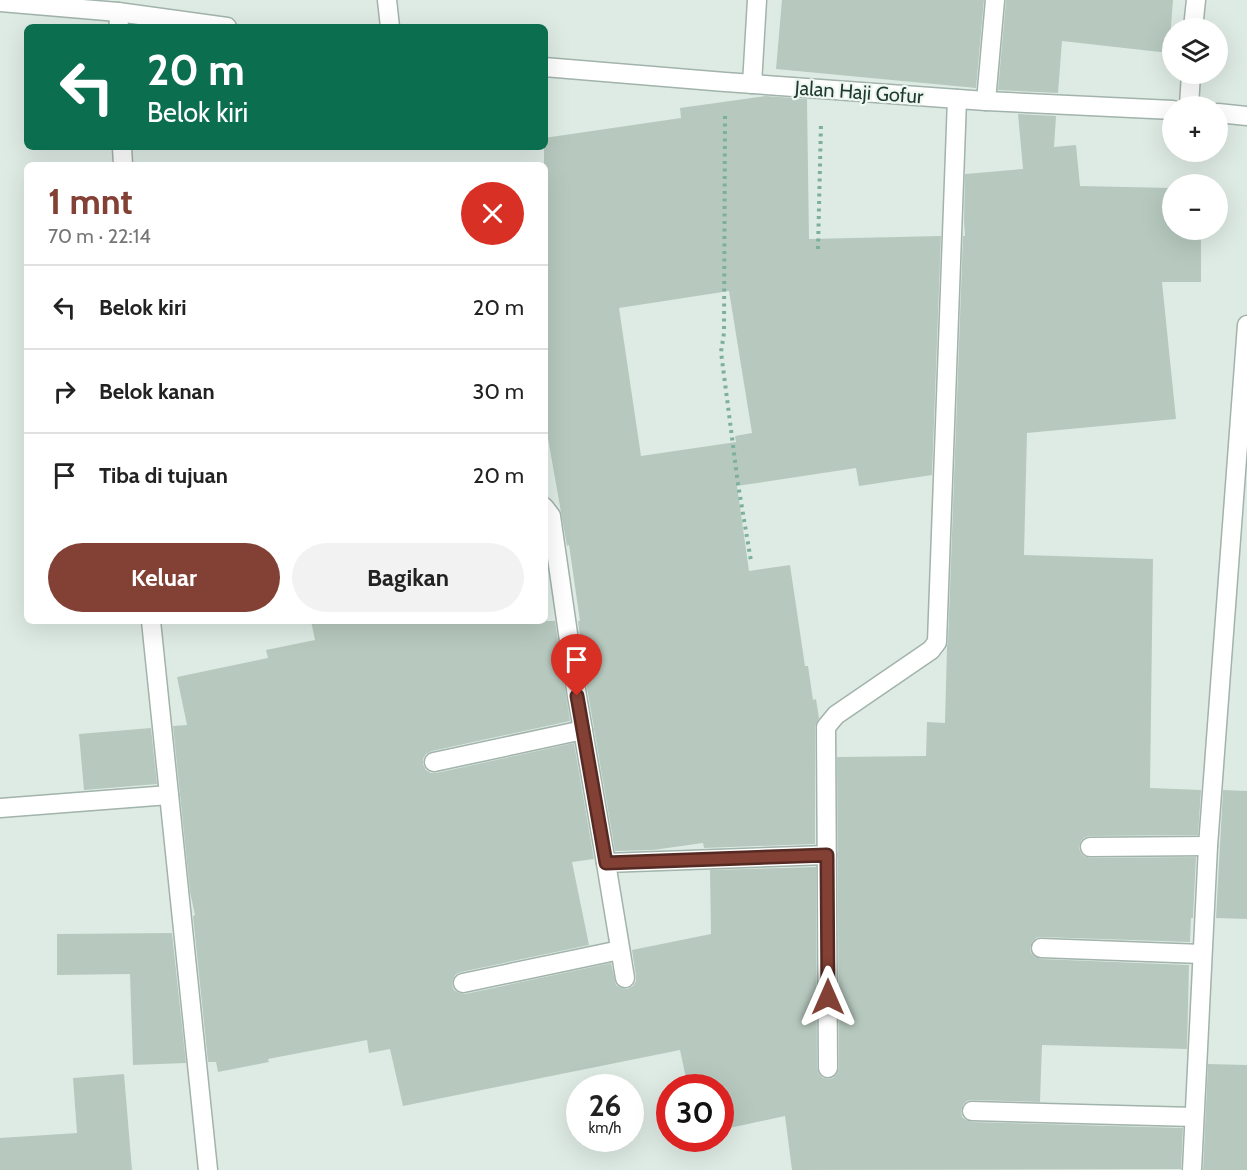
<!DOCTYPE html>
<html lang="id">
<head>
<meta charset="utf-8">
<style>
	:root { --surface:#fff; --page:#f2f2f2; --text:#222; --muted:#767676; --line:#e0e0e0; --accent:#834035 }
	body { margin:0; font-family:Cabin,sans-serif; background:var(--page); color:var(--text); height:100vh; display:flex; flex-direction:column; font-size:22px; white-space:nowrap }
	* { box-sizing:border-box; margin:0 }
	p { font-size:20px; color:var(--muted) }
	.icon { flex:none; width:33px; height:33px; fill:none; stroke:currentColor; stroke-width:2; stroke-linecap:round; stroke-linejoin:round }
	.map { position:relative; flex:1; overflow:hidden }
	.side { position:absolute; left:24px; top:162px; width:524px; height:462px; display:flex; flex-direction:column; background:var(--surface); border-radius:9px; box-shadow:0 6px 24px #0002 }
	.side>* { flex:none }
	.banner { position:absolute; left:24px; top:24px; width:524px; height:126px; border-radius:9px; box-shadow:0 6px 24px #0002; background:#0b6e4f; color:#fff; overflow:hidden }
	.buttons { position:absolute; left:1162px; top:18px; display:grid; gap:12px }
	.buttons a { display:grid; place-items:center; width:66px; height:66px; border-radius:50%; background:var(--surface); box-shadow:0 6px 24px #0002; font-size:30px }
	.speed { position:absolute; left:566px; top:1074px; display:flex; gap:12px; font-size:30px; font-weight:700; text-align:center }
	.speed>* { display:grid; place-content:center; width:78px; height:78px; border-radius:50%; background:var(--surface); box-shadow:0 6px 24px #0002; line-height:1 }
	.speed small { font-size:15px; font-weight:400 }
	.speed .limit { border:9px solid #d22; background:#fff; color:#111 }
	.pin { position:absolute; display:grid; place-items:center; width:51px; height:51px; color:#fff; margin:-62px -26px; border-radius:50% 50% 50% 0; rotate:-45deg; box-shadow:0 0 6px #0007 }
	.pin .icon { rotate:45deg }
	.me { position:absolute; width:66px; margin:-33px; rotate:0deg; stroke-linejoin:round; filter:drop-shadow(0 0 4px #0008) }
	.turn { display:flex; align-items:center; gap:21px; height:126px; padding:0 24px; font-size:27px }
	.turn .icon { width:78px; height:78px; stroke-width:2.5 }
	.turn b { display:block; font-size:42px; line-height:51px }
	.round { display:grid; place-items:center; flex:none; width:63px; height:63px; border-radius:32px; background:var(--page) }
	.overview { display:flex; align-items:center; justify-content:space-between; height:102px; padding:0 24px }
	h1 { font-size:36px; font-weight:700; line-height:45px; color:var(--accent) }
	.action { display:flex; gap:12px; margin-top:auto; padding:12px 24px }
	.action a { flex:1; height:69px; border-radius:36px; background:var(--accent); color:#fff; font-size:24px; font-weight:700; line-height:69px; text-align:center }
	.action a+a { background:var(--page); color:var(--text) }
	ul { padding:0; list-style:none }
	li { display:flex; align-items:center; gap:18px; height:84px; padding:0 24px; border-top:2px solid var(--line) }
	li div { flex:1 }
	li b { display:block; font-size:22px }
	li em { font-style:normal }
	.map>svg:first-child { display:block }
	.building { fill:#b7c9bf; fill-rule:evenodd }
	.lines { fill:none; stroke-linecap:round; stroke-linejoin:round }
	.minor-casing { stroke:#a1b3ab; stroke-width:21 }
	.tertiary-casing { stroke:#a1b3ab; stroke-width:21 }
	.path { stroke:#7db09a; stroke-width:4; stroke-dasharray:3 4.5; stroke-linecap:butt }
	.minor { stroke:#fff; stroke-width:18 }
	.tertiary { stroke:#fff; stroke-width:18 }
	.route-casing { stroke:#552a22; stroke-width:15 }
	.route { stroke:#834035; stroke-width:10 }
	.labels { text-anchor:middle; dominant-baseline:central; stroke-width:4.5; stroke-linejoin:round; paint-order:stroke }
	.street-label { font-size:20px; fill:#1f3b31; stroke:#eff7f2 }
</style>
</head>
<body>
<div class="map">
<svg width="1247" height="1170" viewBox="0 0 1247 1170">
	<rect width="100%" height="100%" fill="#deebe4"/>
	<g class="building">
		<path d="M782 0H984L976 88 776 69Z"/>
		<path d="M1006 0H1173L1169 53 1062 41 1058 93 998 90Z"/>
		<path d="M765 96 807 99 809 239 941 236 932 475 859 486 856 468 737 486 749 571 790 565 805 666H808L813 700 816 699 819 718 815 727V844L704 848 703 843 653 850 615 851 588 694 578 621H580L569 545 567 546 544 416V138L681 118 680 108ZM729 291 752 433 735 436 736 442 641 456 619 308Z"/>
		<path d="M1018 114 1056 116 1054 147 1076 145 1080 186 1173 188V230H1201V282H1162L1176 419 1027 433 1024 555 1153 559 1150 788 1201 790 1198 835 1090 836 1085 837 1081 841 1079 848 1081 853 1084 856 1090 858 1196 857 1193 918H1191L1190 942 1041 937 1036 938 1032 942 1030 948 1031 953 1035 957 1041 959 1189 965 1187 1049 1042 1045 1040 1102 972 1100 967 1101 963 1105 961 1111 962 1117 966 1120 972 1122 1183 1128 1181 1169 792 1170 785 1116 720 1130V1088H688L680 1050 403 1106 390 1049 369 1053 367 1040 268 1059 269 1062 218 1072 216 1062H208L193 916 195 915 190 892 173 726 187 725 177 677 268 658 266 650 315 640 311 621H555L570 721 432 751 426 754 423 759V764L426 770 431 773H436L574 743 594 859 572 862 589 945 461 972 456 974 453 979 452 985 454 990 459 993 465 994 611 963 616 985 621 988 627 989 633 986 636 981V976L632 950 711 934 710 870 816 867 817 1068 819 1074 823 1078 829 1079 833 1078 837 1074 839 1068 837 757 926 756 927 722 945 723 947 647 948 642 963 236H965L964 221 965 174 1023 169Z"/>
		<path d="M151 728 157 784 84 790 79 734Z"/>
		<path d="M1223 790 1247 791V919L1216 918Z"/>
		<path d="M172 933 186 1063 133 1065 130 974 57 975V934Z"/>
		<path d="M1208 1064 1247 1065V1170H1203Z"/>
		<path d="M124 1074 132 1170H0V1138L77 1133 73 1078Z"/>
	</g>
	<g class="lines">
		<defs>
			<g id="minor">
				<path d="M387 0 390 27"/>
				<path d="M118 12 119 27"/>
				<path d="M1193 28 1196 0"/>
				<path d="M752 84 757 0"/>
				<path d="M986 101 995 0"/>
				<path d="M1189 106 1191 74"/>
				<path d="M122 147 123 165"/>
				<path d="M544 507 551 516 577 696 606 863 827 855"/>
				<path d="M151 621 208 1170"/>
				<path d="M434 762 583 730"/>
				<path d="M0 808 169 795"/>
				<path d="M1090 847 1208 846"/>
				<path d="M606 863 625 978"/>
				<path d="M1041 948 1202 954"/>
				<path d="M463 983 620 950"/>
				<path d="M828 1068 826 727 836 715 931 650 937 642 957 99"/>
				<path d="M972 1111 1194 1117"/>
				<path d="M1192 1170 1208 846 1247 325"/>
			</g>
			<g id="tertiary">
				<path d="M0 2 118 12 227 27"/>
				<path d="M544 67 725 82 986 101 1173 110"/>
				<path d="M1218 113 1247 116"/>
			</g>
		</defs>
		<use href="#minor" class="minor-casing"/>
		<use href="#tertiary" class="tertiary-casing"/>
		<g class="path">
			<path d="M725 116 724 333 721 352 738 484 751 561"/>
			<path d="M818 249 821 123"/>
		</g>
		<use href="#minor" class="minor"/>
		<use href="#tertiary" class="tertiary"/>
	</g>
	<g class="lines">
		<defs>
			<path id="route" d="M577 696 606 863 827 855 828 997"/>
		</defs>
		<use href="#route" class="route-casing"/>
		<use href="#route" class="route"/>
	</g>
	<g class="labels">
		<g class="street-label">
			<text transform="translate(859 92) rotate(4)">Jalan Haji Gofur</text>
		</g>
	</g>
</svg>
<div class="buttons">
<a><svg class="icon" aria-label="layers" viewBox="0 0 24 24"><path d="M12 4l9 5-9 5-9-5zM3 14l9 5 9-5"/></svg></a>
<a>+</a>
<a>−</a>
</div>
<div class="speed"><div>26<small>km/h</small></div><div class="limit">30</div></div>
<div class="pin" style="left:577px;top:696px;background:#d93025"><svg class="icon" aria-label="arrive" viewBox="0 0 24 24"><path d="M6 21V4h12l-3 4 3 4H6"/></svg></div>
<svg class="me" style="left:828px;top:997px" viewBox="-20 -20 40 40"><path d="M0-17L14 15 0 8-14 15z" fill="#834035" stroke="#fff" stroke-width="4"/></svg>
<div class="banner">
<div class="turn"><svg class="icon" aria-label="left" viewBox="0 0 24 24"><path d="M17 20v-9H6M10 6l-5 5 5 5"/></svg><div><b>20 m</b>Belok kiri</div></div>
</div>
<section class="side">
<div class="overview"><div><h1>1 mnt</h1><p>70 m · 22:14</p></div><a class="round" style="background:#d93025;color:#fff"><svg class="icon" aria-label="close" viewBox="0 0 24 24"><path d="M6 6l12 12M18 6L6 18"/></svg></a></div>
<ul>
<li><svg class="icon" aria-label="left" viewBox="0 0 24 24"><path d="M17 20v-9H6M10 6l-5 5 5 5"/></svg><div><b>Belok kiri</b></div><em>20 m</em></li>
<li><svg class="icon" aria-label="right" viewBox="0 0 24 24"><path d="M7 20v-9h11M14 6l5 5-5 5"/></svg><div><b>Belok kanan</b></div><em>30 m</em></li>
<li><svg class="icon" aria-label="arrive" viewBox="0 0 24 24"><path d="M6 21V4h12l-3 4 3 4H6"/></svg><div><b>Tiba di tujuan</b></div><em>20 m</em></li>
</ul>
<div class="action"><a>Keluar</a><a>Bagikan</a></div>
</section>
</div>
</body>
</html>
